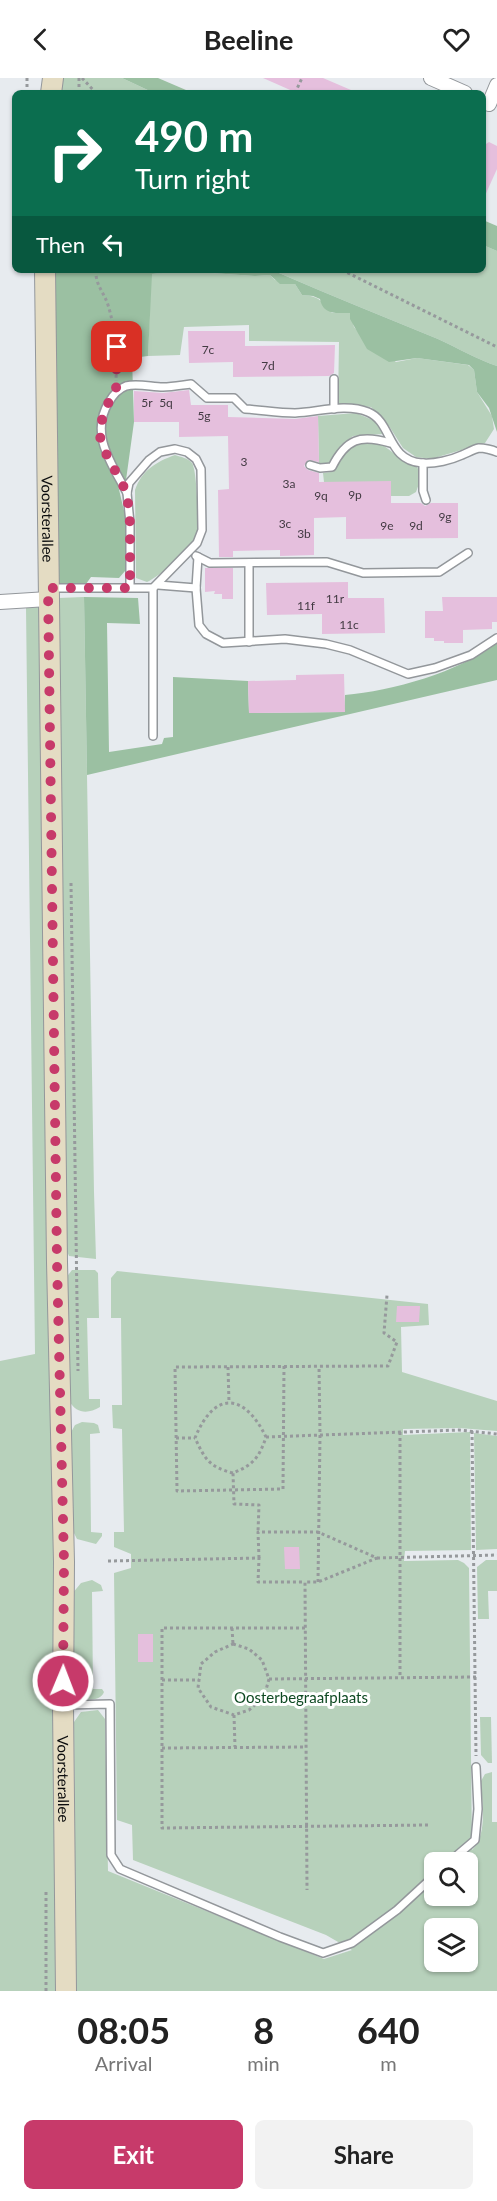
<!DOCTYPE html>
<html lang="en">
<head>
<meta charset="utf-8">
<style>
	:root { --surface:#fff; --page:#f2f2f2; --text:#222; --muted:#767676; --accent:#c73a6a }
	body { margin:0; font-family:Lato,sans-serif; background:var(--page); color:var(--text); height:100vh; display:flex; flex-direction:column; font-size:22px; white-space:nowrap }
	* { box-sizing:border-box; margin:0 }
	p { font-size:20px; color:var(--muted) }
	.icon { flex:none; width:33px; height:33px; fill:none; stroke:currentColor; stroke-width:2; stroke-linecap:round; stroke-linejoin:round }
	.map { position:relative; height:1913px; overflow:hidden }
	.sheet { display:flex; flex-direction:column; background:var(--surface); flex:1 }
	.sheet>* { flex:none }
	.hud { position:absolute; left:12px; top:12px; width:474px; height:183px; border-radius:9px; box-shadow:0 2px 4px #0004; background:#0b6e4f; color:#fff; overflow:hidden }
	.tools { position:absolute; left:424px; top:1774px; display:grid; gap:12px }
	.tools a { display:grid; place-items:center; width:54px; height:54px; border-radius:9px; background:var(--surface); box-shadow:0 2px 4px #0004; font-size:30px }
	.pin { position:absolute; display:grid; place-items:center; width:51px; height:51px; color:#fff; margin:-26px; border-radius:12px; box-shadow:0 3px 9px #0006 }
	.me { position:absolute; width:66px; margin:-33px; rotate:1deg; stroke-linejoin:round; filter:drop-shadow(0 0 4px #0008) }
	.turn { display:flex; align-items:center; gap:21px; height:126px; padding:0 24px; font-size:27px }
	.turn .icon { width:78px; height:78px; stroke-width:2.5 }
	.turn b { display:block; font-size:42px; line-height:51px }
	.then { display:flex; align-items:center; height:57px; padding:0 24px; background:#0003; gap:12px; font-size:22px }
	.eta { display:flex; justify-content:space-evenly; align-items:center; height:102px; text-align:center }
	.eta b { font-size:36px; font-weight:700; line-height:42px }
	.button { display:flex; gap:12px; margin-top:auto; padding:12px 24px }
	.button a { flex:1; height:69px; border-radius:9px; background:var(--accent); color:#fff; font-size:24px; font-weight:700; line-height:69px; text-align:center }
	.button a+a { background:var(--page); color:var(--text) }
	header { display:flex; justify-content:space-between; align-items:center; height:78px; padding:0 24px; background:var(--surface); font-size:27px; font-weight:700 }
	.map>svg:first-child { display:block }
	.green { fill:#b7d1bb; fill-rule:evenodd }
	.forest { fill:#9bc0a2 }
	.building { fill:#e5bfdd }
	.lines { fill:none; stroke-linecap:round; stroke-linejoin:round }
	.lane-casing { stroke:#93979b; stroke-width:10 }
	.street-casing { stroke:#93979b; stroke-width:16 }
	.secondary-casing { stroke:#93979b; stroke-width:22 }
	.path { stroke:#96999c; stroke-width:3; stroke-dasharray:3 3; stroke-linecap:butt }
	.lane { stroke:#fff; stroke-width:7 }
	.street { stroke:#fff; stroke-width:14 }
	.secondary { stroke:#e4dcc3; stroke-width:20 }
	.route { stroke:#c73a6a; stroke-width:10; stroke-dasharray:0 18 }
	.labels { text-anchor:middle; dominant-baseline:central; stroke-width:6; stroke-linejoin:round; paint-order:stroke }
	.number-label { font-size:12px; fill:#423a42 }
	.street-label { font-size:15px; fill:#0c0d0e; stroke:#fff }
	.park-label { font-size:15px; fill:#0e4922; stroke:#fff }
</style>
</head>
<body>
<header><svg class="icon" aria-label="back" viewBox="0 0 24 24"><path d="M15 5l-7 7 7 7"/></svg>Beeline<svg class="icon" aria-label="heart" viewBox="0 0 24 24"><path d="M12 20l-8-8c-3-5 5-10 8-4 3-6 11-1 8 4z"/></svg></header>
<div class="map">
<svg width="497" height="1913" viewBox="0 0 497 1913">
	<rect width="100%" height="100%" fill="#e7ebef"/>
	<g class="green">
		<path d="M62 0H122L154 15H60Z"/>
		<path d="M483 167 497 173V288C476 281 458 270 438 261 385 239 332 218 279 195V192H483Z"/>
		<path d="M182 193 255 198 270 197 275 202 295 206 302 217C319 218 322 223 332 235H350L354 249 361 257 396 284 417 280 468 287 474 292 477 314 492 338 494 351 485 365 431 381 416 379 403 370 389 348 371 329 338 326 339 264 249 263V247L184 249 180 277 148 278 151 196Z"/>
		<path d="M356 335 375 343 383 356 353 358 341 367 328 387 319 388 318 338Z"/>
		<path d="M362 363 380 365 407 385 416 388 419 392 420 403 416 414 409 418H391V404H324L323 395 331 394 347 372Z"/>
		<path d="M175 377C181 379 188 380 192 385 197 392 199 446 197 455 194 470 160 498 147 504L136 500 135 412C142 392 156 384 175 377Z"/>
		<path d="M84 519 94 1114 96 1181 69 1178 66 1171 58 520Z"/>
		<path d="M39 529 62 1913H0V1283L35 1276 26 530Z"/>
		<path d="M72 1192H95L98 1195 99 1240H87L89 1321H100V1329C88 1336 77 1336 69 1323L65 1201Z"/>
		<path d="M117 1193 428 1226 429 1247 401 1249 402 1294 497 1323V1353L459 1350 403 1351V1357L470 1354 471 1472 405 1473 404 1483 458 1482 464 1485 469 1490 472 1772C488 1757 482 1724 481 1703L485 1696 492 1694V1744H497V1913H76L74 1644 81 1634 98 1632 105 1641 108 1793 324 1881 352 1872 326 1857 133 1782 132 1747 117 1742 114 1495 131 1490V1476L114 1469V1454H124L122 1351 113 1350 112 1327H122L121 1240H111V1200ZM435 1785H468V1818H435ZM435 1851H468V1884H435Z"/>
		<path d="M82 1344 94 1345 98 1347 100 1355 90 1356 91 1454 102 1455V1458L96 1466 77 1461 69 1445 70 1356 75 1347Z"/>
		<path d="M474 1355 497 1358V1471L476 1472Z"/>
		<path d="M486 1482H497V1513H488L489 1541H478L477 1489Z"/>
		<path d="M92 1502 101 1507 103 1513 92 1514 93 1611H102L104 1614C100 1624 87 1622 78 1619L73 1606 72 1516 81 1505Z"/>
		<path d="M480 1639H491L492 1685H488L481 1677Z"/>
	</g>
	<g class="forest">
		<path d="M122 0H158L193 15H154Z"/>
		<path d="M483 142 497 148V173L483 167Z"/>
		<path d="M52 192H279V195C332 218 385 239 438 261 458 270 476 281 497 288V354L489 330 477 314 474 292 469 287 417 280 389 284 367 271 350 241V235C336 235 323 237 320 221L313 218 302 217 295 206H280L270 197 255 198 182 193 152 196 148 278 132 280 134 344 126 402 117 403 125 437V493L119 500 91 499 86 506H56Z"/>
		<path d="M84 519 138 520 140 546 107 545 109 674 162 666 164 660 173 659V599L248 603 249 635 344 634 345 617C392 613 459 594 497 565V602L87 697Z"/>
	</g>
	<g class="building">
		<path d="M263 0H323L358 15H297Z"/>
		<path d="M489 64 497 68V91L483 122V68Z"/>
		<path d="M188 253H245V268L335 267 334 295 329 298 233 299V284L189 285Z"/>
		<path d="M189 312 191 327H228V339L295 341 318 338 319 384 308 382 304 388 308 392 319 395V404L391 403V425H421L425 428 431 425H458V460L346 461V439L314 440V477L280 478V472L233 473V479H219L218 412 229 411 228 358 179 359V344H134V313L163 315Z"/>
		<path d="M205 490H233V521H222V516H214L215 513 205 514Z"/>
		<path d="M348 504V520H384L385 555 322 556V536L267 537 266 505Z"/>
		<path d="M442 519H497V544H492V551L463 552V565H444V563H434V560H425V533H443Z"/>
		<path d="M344 596 345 634 249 635 248 603 296 602V597Z"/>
		<path d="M397 1228H420L419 1244H396Z"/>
		<path d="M284 1469H299L300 1491H285Z"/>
		<rect x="138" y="1556" width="15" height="28"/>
	</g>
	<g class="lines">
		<defs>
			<g id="lane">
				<path d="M334 331V301"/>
				<path d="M423 385V413L426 422"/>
				<path d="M310 387 320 390 332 389C346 361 360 356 390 365"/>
				<path d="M127 415C112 386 89 356 109 324 113 317 118 311 126 308 137 305 152 309 163 309 173 309 182 307 191 306L207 320H234L245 331C261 332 279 335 295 335 318 334 346 325 368 334 393 344 386 382 422 385 435 386 451 382 462 377 467 375 474 371 479 370 484 370 493 372 497 374"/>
				<path d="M196 478 210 485 327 484 363 495 439 494 468 475"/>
				<path d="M198 479 196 510 199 547 206 556 223 565 285 561 326 566 350 572 408 596 435 590 471 577 497 560"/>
				<path d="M249 485V564"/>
				<path d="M158 507 196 510"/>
				<path d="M51 510H130V445L127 415 129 405 149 382 160 374 175 371 187 374 196 381 201 391 202 452 197 465 153 510H130"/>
				<path d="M153 658V510"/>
				<path d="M65 1627 110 1626 111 1777 120 1791 280 1859 323 1875 352 1865 397 1832 435 1797"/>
				<path d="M448 1785 475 1762 478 1731 476 1689"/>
			</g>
			<g id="street">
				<path d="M431 0 465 15"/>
				<path d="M489 26 497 7"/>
				<path d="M0 524 48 521"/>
			</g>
			<g id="secondary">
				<path d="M51 15 53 0"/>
				<path id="s1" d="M45 192 57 1184 64 1484 63 1627 66 1913"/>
			</g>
		</defs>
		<use href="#lane" class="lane-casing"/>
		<use href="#street" class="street-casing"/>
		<use href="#secondary" class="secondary-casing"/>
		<g class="path">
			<path d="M82 0 96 15"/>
			<path d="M27 15V0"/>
			<path d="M79 15V0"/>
			<path d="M295 15 302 0"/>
			<path d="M96 192C95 207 104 214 108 227 116 253 117 277 116 303"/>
			<path d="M342 192 497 269"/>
			<path d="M71 805 78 1293"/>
			<path d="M284 1288 283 1411 177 1413 175 1289 388 1288 397 1264 384 1255 387 1217"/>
			<path d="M228 1289 229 1324"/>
			<path d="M472 1353 476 1678"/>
			<path d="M400 1354V1599"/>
			<path d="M266 1359 459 1352 497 1356"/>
			<path d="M176 1360H195"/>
			<path d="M233 1395C209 1389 205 1381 195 1360 214 1313 244 1314 266 1359 259 1380 253 1387 233 1395L234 1426 259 1427 258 1454"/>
			<path d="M259 1480 258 1454H318L377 1480 318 1504H305L307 1812"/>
			<path d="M377 1480 497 1477"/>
			<path d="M108 1483 259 1480 258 1504H305"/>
			<path d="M318 1504 320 1357 319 1288"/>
			<path d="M232 1550 233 1566"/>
			<path d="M305 1550H162V1750L429 1747"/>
			<path d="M233 1566 249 1571 262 1582 269 1601 264 1619 249 1632 234 1637 211 1629 198 1610 201 1586 215 1574Z"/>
			<path d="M269 1601 476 1599"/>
			<path d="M162 1602H199"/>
			<path d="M234 1637 235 1669"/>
			<path d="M162 1670 306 1669"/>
			<path d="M46 1913V1814"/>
		</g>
		<use href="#lane" class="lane"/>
		<use href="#street" class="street"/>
		<use href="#secondary" class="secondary"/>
	</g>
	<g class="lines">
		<path class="route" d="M63 1603 64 1484 57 1184 48 510H130V445L127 415 102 368 100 358 102 342 107 327 116 314 117 269"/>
	</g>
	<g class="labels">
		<g class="number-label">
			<text x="208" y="271">7c</text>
			<text x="268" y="287">7d</text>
			<text x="147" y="324">5r</text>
			<text x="166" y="324">5q</text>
			<text x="204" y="337">5g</text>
			<text x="244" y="383">3</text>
			<text x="289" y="405">3a</text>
			<text x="355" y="416">9p</text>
			<text x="321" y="417">9q</text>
			<text x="445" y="438">9g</text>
			<text x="285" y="445">3c</text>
			<text x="387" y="447">9e</text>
			<text x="416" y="447">9d</text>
			<text x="304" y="455">3b</text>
			<text x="335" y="520">11r</text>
			<text x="306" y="527">11f</text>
			<text x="349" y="546">11c</text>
		</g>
		<g class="street-label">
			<text stroke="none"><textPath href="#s1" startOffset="249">Voorsterallee</textPath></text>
			<text stroke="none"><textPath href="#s1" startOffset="1509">Voorsterallee</textPath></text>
		</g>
		<g class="park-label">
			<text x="301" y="1619">Oosterbegraafplaats</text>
		</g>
	</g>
</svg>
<div class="tools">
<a><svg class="icon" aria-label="search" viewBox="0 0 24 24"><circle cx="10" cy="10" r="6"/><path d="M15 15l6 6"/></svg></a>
<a><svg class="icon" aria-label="layers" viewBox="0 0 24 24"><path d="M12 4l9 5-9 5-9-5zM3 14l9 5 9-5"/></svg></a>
</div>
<div class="pin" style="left:117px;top:269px;background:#d93025"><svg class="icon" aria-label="arrive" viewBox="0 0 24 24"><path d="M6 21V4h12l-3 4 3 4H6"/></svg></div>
<svg class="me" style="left:63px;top:1603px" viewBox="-20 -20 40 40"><circle r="17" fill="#c73a6a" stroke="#fff" stroke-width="3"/><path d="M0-11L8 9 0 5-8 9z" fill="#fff"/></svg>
<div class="hud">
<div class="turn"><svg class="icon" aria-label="right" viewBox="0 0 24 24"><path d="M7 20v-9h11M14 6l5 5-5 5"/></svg><div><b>490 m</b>Turn right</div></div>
<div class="then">Then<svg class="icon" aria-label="left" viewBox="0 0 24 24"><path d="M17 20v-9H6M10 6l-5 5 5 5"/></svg></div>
</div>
</div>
<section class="sheet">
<div class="eta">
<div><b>08:05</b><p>Arrival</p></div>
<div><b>8</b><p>min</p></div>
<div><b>640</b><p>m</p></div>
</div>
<div class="button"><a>Exit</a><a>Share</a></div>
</section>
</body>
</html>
